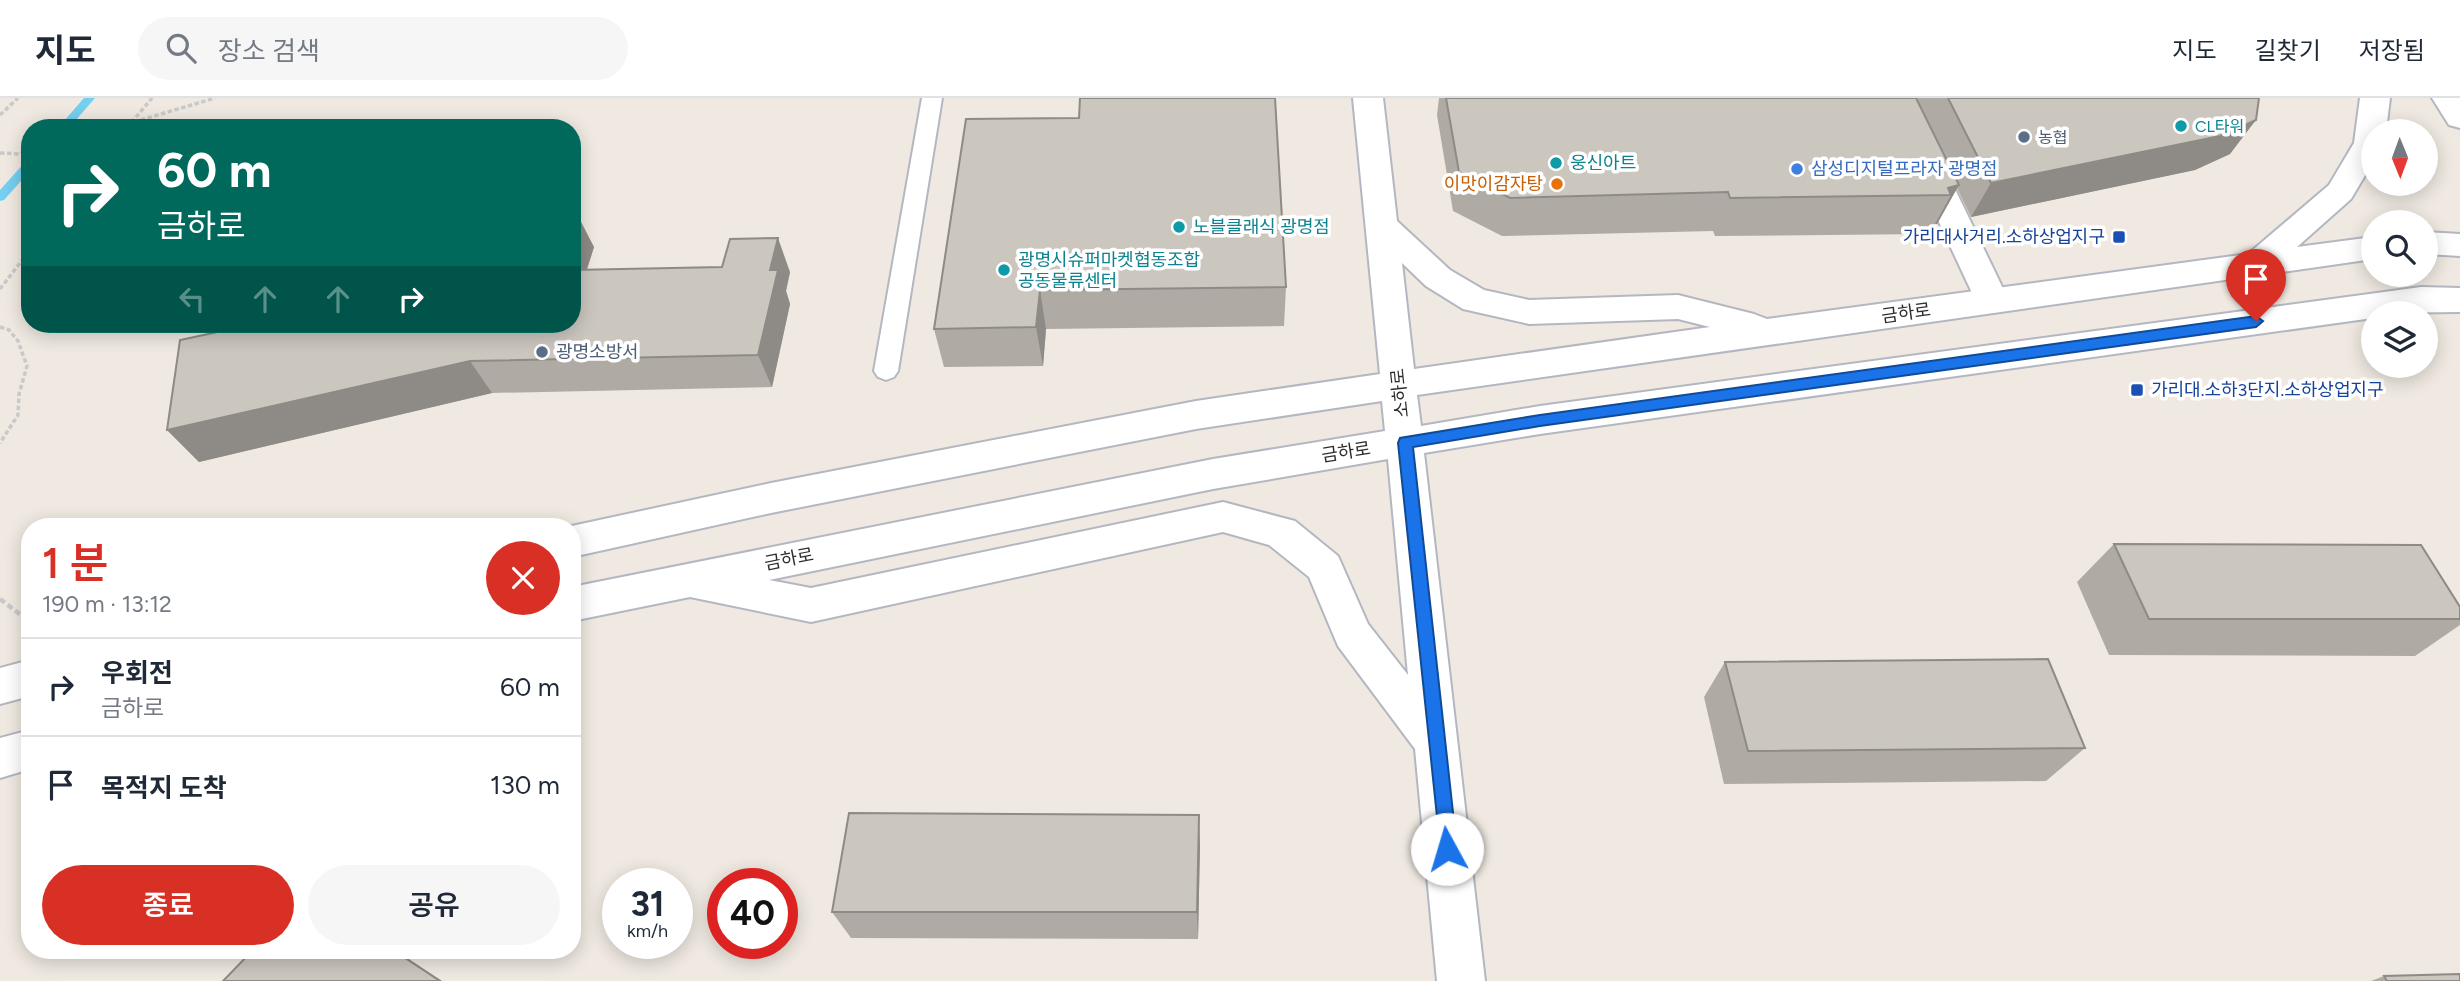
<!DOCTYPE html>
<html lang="ko">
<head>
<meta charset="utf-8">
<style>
	:root { --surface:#fff; --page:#f6f6f7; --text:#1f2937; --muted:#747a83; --line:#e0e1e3; --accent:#d93025 }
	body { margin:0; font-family:Figtree,"Noto Sans KR",sans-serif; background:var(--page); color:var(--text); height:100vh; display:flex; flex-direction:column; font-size:26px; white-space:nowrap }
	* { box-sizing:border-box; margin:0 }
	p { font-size:23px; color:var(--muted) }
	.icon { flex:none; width:38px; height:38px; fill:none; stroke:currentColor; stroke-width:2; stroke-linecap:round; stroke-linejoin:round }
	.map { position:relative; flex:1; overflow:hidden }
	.side { position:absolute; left:21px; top:420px; width:560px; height:441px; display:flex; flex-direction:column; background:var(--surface); border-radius:28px; box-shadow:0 4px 18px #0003 }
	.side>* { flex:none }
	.guide { position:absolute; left:21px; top:21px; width:560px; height:214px; border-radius:28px; box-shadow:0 4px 18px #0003; background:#00695c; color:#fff; overflow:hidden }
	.needle { width:46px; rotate:179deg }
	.fabs { position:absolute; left:2361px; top:21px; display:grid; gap:14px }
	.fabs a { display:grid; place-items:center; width:77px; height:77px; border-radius:50%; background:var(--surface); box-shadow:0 4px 18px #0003; font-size:35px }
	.speed { position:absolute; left:602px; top:770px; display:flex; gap:14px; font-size:35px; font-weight:700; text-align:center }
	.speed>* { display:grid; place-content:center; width:91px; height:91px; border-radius:50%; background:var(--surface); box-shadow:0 4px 18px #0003; line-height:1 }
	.speed small { font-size:18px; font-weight:400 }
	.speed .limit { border:10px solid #d22; background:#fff; color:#111 }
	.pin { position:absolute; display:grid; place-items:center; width:60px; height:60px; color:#fff; margin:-72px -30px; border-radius:50% 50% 50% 0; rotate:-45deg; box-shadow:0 0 7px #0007 }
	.pin .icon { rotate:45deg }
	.me { position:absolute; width:77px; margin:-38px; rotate:354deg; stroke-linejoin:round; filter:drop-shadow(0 0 5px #0008) }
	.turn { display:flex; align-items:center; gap:24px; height:147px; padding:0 21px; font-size:32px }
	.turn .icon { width:91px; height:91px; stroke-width:2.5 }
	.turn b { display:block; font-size:49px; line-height:60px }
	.lanes { display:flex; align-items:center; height:66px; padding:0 21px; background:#0003; justify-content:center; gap:35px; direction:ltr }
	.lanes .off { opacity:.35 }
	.round { display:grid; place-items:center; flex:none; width:74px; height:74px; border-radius:37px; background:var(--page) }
	.head { display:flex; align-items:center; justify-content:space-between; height:119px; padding:0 21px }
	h1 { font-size:42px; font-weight:600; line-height:52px; color:var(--accent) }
	.cta { display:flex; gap:14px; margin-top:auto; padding:14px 21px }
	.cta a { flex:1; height:80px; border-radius:42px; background:var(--accent); color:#fff; font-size:28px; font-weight:600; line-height:80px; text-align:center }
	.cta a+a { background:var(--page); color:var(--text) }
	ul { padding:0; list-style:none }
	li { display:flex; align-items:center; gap:21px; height:98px; padding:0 21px; border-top:2px solid var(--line) }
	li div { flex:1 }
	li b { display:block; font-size:26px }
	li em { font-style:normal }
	header { display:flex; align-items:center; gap:42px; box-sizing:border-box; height:98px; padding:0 35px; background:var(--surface); border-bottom:2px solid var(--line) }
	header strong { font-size:33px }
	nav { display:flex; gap:38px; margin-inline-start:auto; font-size:24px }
	.search { width:490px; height:63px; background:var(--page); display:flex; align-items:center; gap:18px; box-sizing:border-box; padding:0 24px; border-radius:38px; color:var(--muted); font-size:26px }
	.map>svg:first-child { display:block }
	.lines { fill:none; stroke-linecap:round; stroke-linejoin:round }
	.stream { fill:#75cff0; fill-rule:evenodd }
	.lane-casing { stroke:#b4b7c1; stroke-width:4 }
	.street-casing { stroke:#b4b7c1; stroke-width:4 }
	.secondary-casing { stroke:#b4b7c1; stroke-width:4 }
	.path-far1 { stroke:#c9c9c9; stroke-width:3.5; stroke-dasharray:4.5 2.5; stroke-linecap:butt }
	.path { stroke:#c9c9c9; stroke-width:4.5; stroke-dasharray:6 3.5; stroke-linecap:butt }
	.lane { fill:#fff; fill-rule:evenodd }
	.street { fill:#fff; fill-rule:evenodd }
	.secondary { fill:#fff; fill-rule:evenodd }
	.wall { fill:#afaba4 }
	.shaded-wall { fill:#8e8b86 }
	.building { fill:#cbc7bf; stroke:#8e8b86; stroke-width:2 }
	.route { fill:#1a73e8; stroke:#114b97; stroke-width:2 }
	.culture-dot { fill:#0f9aa8; stroke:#fff; stroke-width:2.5 }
	.service-dot { fill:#5c6f8a; stroke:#fff; stroke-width:2.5 }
	.shop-dot { fill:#3f7fe0; stroke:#fff; stroke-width:2.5 }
	.food-dot { fill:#e8710a; stroke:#fff; stroke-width:2.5 }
	.transit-dot { fill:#1a4fb4; stroke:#fff; stroke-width:2.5 }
	.labels { text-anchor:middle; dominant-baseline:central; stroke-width:7; stroke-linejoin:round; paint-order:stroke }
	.far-culture-label { font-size:16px; fill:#0d838f; stroke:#fff; text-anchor:start }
	.far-service-label { font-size:16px; fill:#4e5e75; stroke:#fff; text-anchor:start }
	.culture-label { font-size:18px; fill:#0d838f; stroke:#fff; text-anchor:start }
	.shop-label { font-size:18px; fill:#366cbe; stroke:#fff; text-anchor:start }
	.food-label { font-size:18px; fill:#c56008; stroke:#fff; text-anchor:end }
	.transit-label { font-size:18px; fill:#164399; stroke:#fff; text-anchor:end }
	.street-label { font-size:18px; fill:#2e2e2e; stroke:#fff }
	.service-label { font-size:18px; fill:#4e5e75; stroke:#fff; text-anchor:start }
</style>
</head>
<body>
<header>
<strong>지도</strong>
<div class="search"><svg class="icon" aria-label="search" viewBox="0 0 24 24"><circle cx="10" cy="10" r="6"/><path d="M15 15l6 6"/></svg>장소 검색</div>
<nav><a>지도</a><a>길찾기</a><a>저장됨</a></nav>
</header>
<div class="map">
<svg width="2460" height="883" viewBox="0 0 2460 883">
	<rect width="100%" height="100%" fill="#efe9e1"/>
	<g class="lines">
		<g class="stream">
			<path d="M84 0H95L69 30H58Z"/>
			<path d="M30 62V73L4 102 0 103V92L26 63Z"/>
		</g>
		<defs>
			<path id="lane" d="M922 0H942L898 273 894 279 886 282 878 279 874 273Z"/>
			<path id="street" d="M1881 0H1911L2009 203 2004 212 1992 215 1980 212Z"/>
			<g id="secondary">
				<path d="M1353 0H1383L1397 123 1450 172 1484 192 1529 202 1678 197 1754 216 1767 221 2248 156 2329 87 2354 45 2360 0H2390L2386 33H2373V64L2351 101 2297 149 2373 139V161L1417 297 1421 328 1540 308 2421 189 2460 190V214L2373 215V220L1540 336 1424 355 1485 883H1437L1415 651 1338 548 1309 479 1269 447 1223 434 811 524 690 499 572 523V489L1213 361 1385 333 1382 303 1196 331 771 415 572 459V429H567L771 385 1196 303 1380 276ZM1402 165 1426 188 1463 211 1529 226 1678 221 1710 229 1414 271ZM1388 361 1408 577 1368 526 1338 458 1295 423 1223 404 811 490 769 482 1213 391Z"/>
				<path d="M2432 0H2460V30L2449 27Z"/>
				<path d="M2426 134 2460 136V158L2426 156Z"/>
				<path d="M30 562V598L0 606V570Z"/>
				<path d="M30 632V671L0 680V640Z"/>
			</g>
		</defs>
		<use href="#lane" class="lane-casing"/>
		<use href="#street" class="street-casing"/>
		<use href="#secondary" class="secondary-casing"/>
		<g class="path-far1">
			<path d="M0 17 18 0"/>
			<path d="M45 30 48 27 75 30"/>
			<path d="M114 30 215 0"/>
			<path d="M127 30 152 0"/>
			<path d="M0 55 21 56 30 46"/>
			<path d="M0 191 30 152"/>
			<path d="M0 229 9 232 18 243 27 268 19 296 18 317 0 345"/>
		</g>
		<path class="path" d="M0 501 30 524"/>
		<use href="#lane" class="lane"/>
		<use href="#street" class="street"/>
		<use href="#secondary" class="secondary"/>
	</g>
	<g class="wall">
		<path d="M1439 0H2259L2230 56 2195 72 1971 119 1957 90 1937 126H1935L1929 136 1715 138 1713 133 1502 138 1453 113 1437 17Z"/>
		<path d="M1079 20 1286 189 1284 228 1046 231 1043 268 944 269 934 231Z"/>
		<path d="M572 116 594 149 587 171 790 174 786 193 790 206 772 289 492 295 199 364 167 332 236 230Z"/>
		<path d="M2114 446 2460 509V527L2415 558 2109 557 2077 484Z"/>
		<path d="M1725 564 2085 650 2046 683 1724 686 1704 599Z"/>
		<path d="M1200 747 1198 841 851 840 832 814Z"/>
		<path d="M2384 878 2460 883H2371Z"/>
	</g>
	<g class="shaded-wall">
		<path d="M2256 22 2230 56 2195 72 1971 119 1991 85Z"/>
		<path d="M1959 87 1937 126H1935L1951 97 1948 90Z"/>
		<path d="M577 116 594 149 576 205 572 199V129Z"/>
		<path d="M778 140 790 174 786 193 790 206 772 289 758 257 770 172Z"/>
		<path d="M1040 192 1046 231 1043 268 1036 229Z"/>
		<path d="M470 263 492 295 199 364 167 332Z"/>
		<path d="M1199 717 1200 747 1198 841 1197 814Z"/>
		<path d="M393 852H395L442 883H440Z"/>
	</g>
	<g class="building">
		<path d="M1080 0H1275L1286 189 1040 192 1036 229 934 231 966 21 1079 20Z"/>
		<path d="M1446 0H1916L1959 87 1948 90 1951 97 1730 100 1728 94 1510 100 1459 74Z"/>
		<path d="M1948 0H2259L2256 22 2220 38 1991 85Z"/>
		<path d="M572 116H577L572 129Z"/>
		<path d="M778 140 770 172H778L758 257 470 263 167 332 180 242 236 230 239 226H572V172L722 169 730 141Z"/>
		<path d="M2114 446 2421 447 2460 509V521H2149Z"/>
		<path d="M2048 561 2085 650 1748 653 1725 564Z"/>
		<path d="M849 715 1199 717 1197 814H832Z"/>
		<path d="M253 852H393L440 883H223Z"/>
		<path d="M2460 876V883H2387L2384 878Z"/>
	</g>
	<path class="route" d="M2256 218 2263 223 2256 229 1540 328 1413 349 1457 751 1454 757 1447 760 1441 757 1398 345 1400 340 1540 317Z"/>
	<g class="culture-dot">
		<circle cx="2181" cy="28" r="7"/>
		<circle cx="1556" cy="65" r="7"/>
		<circle cx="1179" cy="129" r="7"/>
		<circle cx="1004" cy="172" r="7"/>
	</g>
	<g class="service-dot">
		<circle cx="2024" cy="39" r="7"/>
		<circle cx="542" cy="254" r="7"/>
	</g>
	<circle class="shop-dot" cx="1797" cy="71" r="7"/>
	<circle class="food-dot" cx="1557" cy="86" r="7"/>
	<g class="transit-dot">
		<rect x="2112" y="132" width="14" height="14" rx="3.5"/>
		<rect x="2130" y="285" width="14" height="14" rx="3.5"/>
	</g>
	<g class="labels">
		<g class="far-culture-label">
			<text x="2195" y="28">CL타워</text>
		</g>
		<g class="far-service-label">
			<text x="2038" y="39">농협</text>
		</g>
		<g class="culture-label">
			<text x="1570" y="65">웅신아트</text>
			<text x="1193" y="129">노블클래식 광명점</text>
			<text x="1018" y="162">광명시슈퍼마켓협동조합<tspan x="1018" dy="21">공동물류센터</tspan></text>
		</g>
		<g class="shop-label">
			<text x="1811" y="71">삼성디지털프라자 광명점</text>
		</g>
		<g class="food-label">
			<text x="1543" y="86">이맛이감자탕</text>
		</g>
		<g class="transit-label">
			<text x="2105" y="139">가리대사거리.소하상업지구</text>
			<text x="2151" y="292" text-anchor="start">가리대.소하3단지.소하상업지구</text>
		</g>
		<g class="street-label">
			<text transform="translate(1906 215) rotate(-8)">금하로</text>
			<text transform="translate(1400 295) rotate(-96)">소하로</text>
			<text transform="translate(1346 354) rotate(-9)">금하로</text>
			<text transform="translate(789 461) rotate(-11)">금하로</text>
		</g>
		<g class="service-label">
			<text x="556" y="254">광명소방서</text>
		</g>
	</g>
</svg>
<div class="fabs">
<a><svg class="needle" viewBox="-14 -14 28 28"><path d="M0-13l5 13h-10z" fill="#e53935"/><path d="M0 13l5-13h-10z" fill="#747a83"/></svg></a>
<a><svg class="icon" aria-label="search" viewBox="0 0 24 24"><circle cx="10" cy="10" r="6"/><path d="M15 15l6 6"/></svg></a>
<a><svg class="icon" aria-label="layers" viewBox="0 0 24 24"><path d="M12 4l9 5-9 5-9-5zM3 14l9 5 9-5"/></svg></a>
</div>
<div class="speed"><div>31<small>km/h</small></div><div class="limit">40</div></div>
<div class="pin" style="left:2256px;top:223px;background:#d93025"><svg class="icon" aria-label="arrive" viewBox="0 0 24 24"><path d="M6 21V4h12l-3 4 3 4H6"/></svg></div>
<svg class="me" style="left:1447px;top:751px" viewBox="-20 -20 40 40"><circle r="19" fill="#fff"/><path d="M0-13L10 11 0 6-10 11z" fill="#1a73e8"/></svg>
<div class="guide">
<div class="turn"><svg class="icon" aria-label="right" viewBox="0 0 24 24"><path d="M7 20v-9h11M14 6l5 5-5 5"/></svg><div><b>60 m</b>금하로</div></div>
<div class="lanes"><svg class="icon off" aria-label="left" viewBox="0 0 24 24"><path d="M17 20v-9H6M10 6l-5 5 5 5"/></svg><svg class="icon off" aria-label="ahead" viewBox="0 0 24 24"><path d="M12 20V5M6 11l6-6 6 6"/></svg><svg class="icon off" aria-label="ahead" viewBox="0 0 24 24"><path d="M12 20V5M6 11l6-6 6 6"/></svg><svg class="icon" aria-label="right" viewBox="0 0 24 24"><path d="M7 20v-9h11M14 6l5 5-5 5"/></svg></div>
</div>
<section class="side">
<div class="head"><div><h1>1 분</h1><p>190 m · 13:12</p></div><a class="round" style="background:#d93025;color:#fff"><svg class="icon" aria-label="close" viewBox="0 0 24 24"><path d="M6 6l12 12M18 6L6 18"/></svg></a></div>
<ul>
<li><svg class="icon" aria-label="right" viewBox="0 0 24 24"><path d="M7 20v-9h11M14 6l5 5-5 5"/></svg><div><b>우회전</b><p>금하로</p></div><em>60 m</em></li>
<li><svg class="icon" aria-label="arrive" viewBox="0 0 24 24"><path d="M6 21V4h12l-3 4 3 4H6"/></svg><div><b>목적지 도착</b></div><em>130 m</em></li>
</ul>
<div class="cta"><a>종료</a><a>공유</a></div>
</section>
</div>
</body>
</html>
